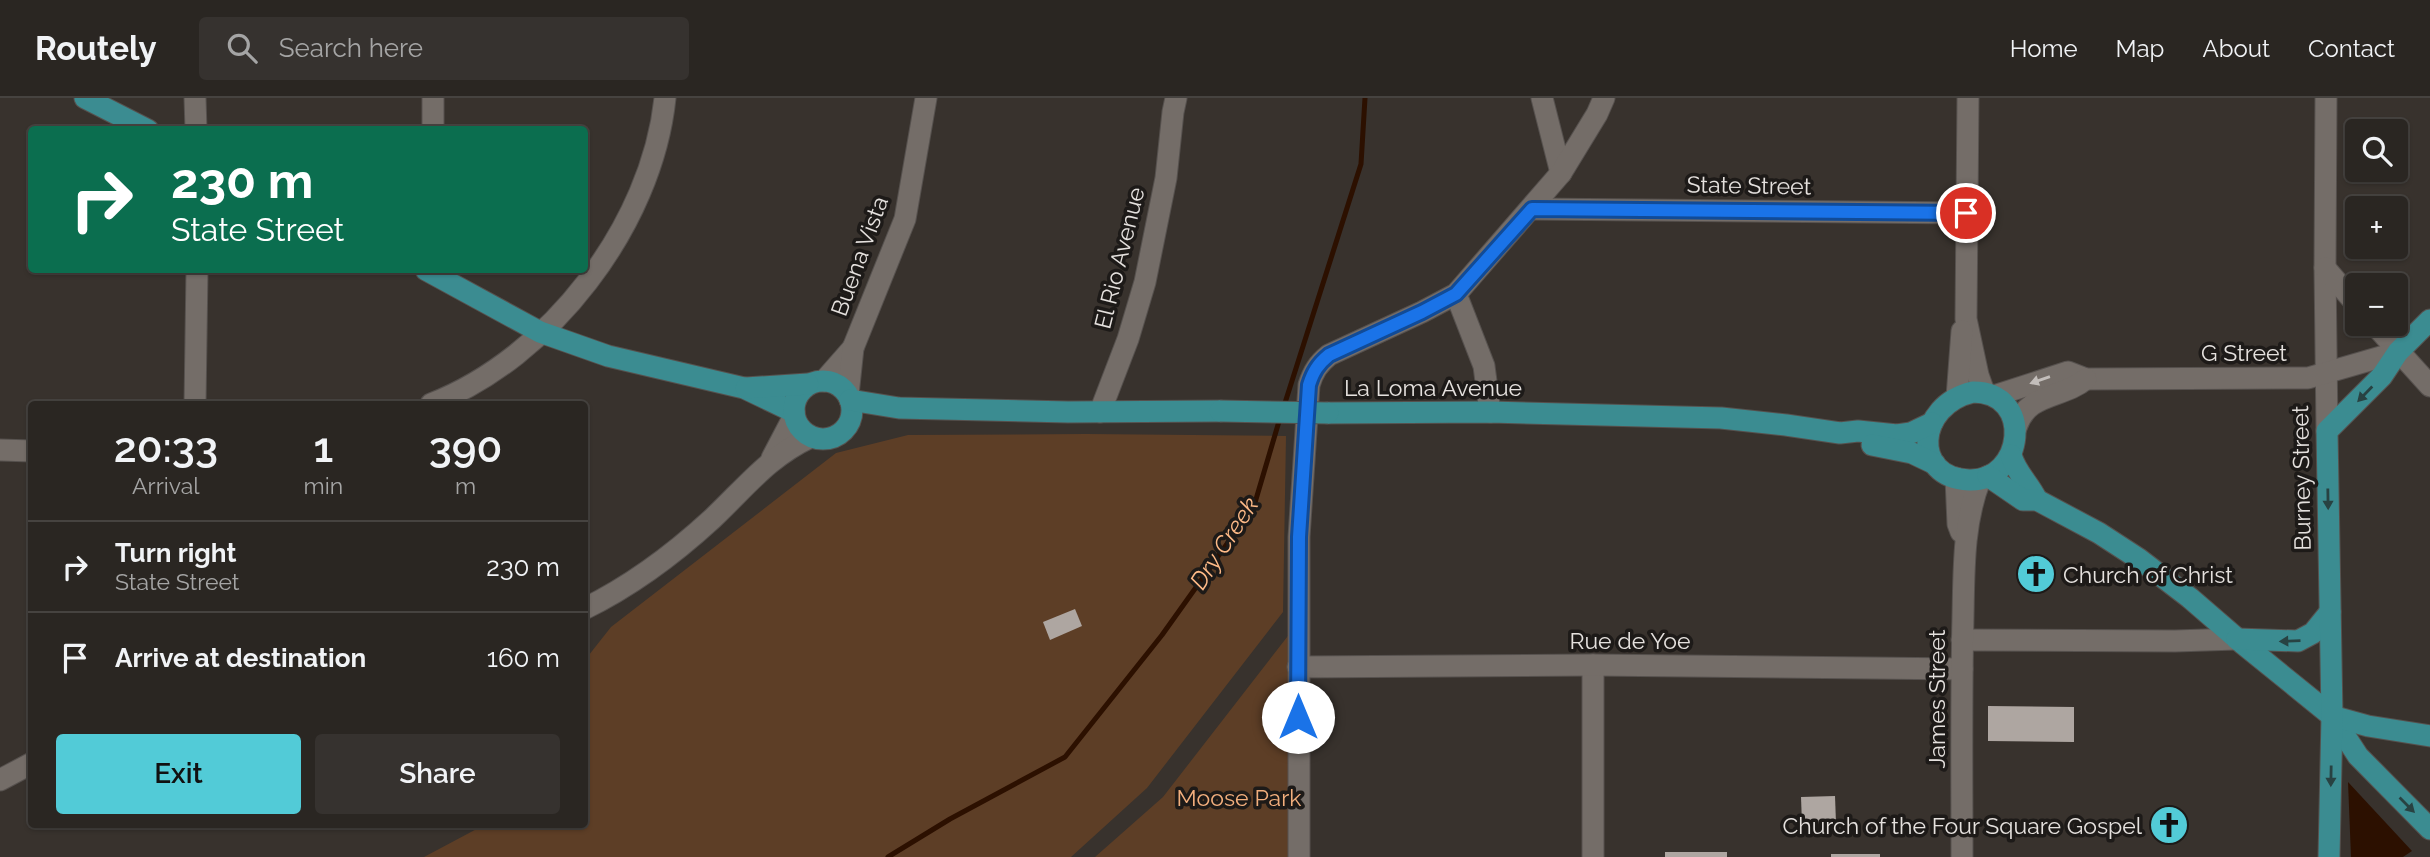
<!DOCTYPE html>
<html lang="en">
<head>
<meta charset="utf-8">
<style>
	:root { --surface:#2a2622; --page:#36322f; --text:#f1f3f6; --muted:#a5a5a5; --line:#464340; --accent:#52cbd7 }
	body { margin:0; font-family:Raleway,sans-serif; background:var(--page); color:var(--text); height:100vh; display:flex; flex-direction:column; font-size:26px; white-space:nowrap }
	* { box-sizing:border-box; margin:0 }
	p { font-size:23px; color:var(--muted) }
	.icon { flex:none; width:38px; height:38px; fill:none; stroke:currentColor; stroke-width:2; stroke-linecap:round; stroke-linejoin:round }
	.map { position:relative; flex:1; overflow:hidden }
	.drawer { position:absolute; left:28px; top:303px; width:560px; height:427px; display:flex; flex-direction:column; background:var(--surface); border-radius:7px; box-shadow:0 2px 5px #0004,0 0 0 2px var(--line) }
	.drawer>* { flex:none }
	.guide { position:absolute; left:28px; top:28px; width:560px; height:147px; border-radius:7px; box-shadow:0 2px 5px #0004,0 0 0 2px var(--line); background:#0b6e4f; color:#fff; overflow:hidden }
	.controls { position:absolute; left:2345px; top:21px; display:grid; gap:14px }
	.controls a { display:grid; place-items:center; width:63px; height:63px; border-radius:7px; background:var(--surface); box-shadow:0 2px 5px #0004,0 0 0 2px var(--line); font-size:35px }
	.pin { position:absolute; display:grid; place-items:center; width:60px; height:60px; color:#fff; margin:-30px; border:4px solid #fff; border-radius:50%; box-shadow:0 2px 7px #0007 }
	.me { position:absolute; width:77px; margin:-38px; rotate:0deg; stroke-linejoin:round; filter:drop-shadow(0 0 5px #0008) }
	.turn { display:flex; align-items:center; gap:24px; height:147px; padding:0 28px; font-size:32px }
	.turn .icon { width:91px; height:91px; stroke-width:2.5 }
	.turn b { display:block; font-size:49px; line-height:60px }
	.eta { display:flex; justify-content:space-evenly; align-items:center; height:119px; text-align:center }
	.eta b { font-size:42px; font-weight:600; line-height:49px }
	.action { display:flex; gap:14px; margin-top:auto; padding:14px 28px }
	.action a { flex:1; height:80px; border-radius:7px; background:var(--accent); color:#111; font-size:28px; font-weight:600; line-height:80px; text-align:center }
	.action a+a { background:var(--page); color:var(--text) }
	ul { padding:0; list-style:none }
	li { display:flex; align-items:center; gap:21px; height:91px; padding:0 28px; border-top:2px solid var(--line) }
	li div { flex:1 }
	li b { display:block; font-size:26px }
	li em { font-style:normal }
	header { display:flex; align-items:center; gap:42px; box-sizing:border-box; height:98px; padding:0 35px; background:var(--surface); border-bottom:2px solid var(--line) }
	header strong { font-size:33px }
	nav { display:flex; gap:38px; margin-inline-start:auto; font-size:24px }
	.search { width:490px; height:63px; background:var(--page); display:flex; align-items:center; gap:18px; box-sizing:border-box; padding:0 24px; border-radius:7px; color:var(--muted); font-size:26px }
	.map>svg:first-child { display:block }
	.green { fill:#5d3e26 }
	.water { fill:#2c1000 }
	.lines { fill:none; stroke-linecap:round; stroke-linejoin:round }
	.stream { stroke:#2c1000; stroke-width:5 }
	.building { fill:#aea6a1 }
	.minor-casing { stroke:#56514e; stroke-width:23 }
	.major-casing { stroke:#56514e; stroke-width:23 }
	.minor { stroke:#746d68; stroke-width:21 }
	.major { stroke:#3b8c91; stroke-width:21 }
	.major-bridge-casing { stroke:#56514e; stroke-width:23; stroke-linecap:butt }
	.major-bridge { stroke:#3b8c91; stroke-width:21 }
	.oneway { fill:#c3bebb }
	.oneway2 { fill:#284242 }
	.route-casing { stroke:#114b97; stroke-width:18 }
	.route { stroke:#1a73e8; stroke-width:12 }
	.labels { text-anchor:middle; dominant-baseline:central; stroke-width:7; stroke-linejoin:round; paint-order:stroke }
	.street-label { font-size:23px; fill:#e5e1de; stroke:#1d1a18 }
	.poi-label { font-size:23px; fill:#e5e1de; stroke:#1d1a18; text-anchor:start }
	.park-label { font-size:23px; fill:#f3af7d; stroke:#1d1a18 }
	.water-label { font-size:24px; font-style:italic; fill:#feba87; stroke:#1d1a18 }
</style>
</head>
<body>
<header>
<strong>Routely</strong>
<div class="search"><svg class="icon" aria-label="search" viewBox="0 0 24 24"><circle cx="10" cy="10" r="6"/><path d="M15 15l6 6"/></svg>Search here</div>
<nav><a>Home</a><a>Map</a><a>About</a><a>Contact</a></nav>
</header>
<div class="map">
<svg width="2430" height="759" viewBox="0 0 2430 759">
	<rect width="100%" height="100%" fill="#38322d"/>
	<g class="green">
		<path d="M1086 336 1286 338 1283 514 1147 690 1071 759H424L486 726H584L585 562 611 529 836 355 908 337Z"/>
		<path d="M1298 525 1299 759H1095L1163 699Z"/>
	</g>
	<path class="water" d="M2348 684 2412 753 2403 759H2351Z"/>
	<g class="lines">
		<g class="stream">
			<path d="M1284 308 1361 66 1365 0"/>
			<path d="M888 759 950 721 1065 659 1162 537 1254 408 1280 320"/>
		</g>
	</g>
	<g class="building">
		<path d="M1075 511 1082 528 1050 542 1043 524Z"/>
		<path d="M1988 608 2074 609V644L1988 643Z"/>
		<path d="M1835 698 1836 725 1802 726 1801 699Z"/>
		<rect x="1665" y="754" width="62" height="5"/>
		<rect x="1831" y="756" width="49" height="3"/>
	</g>
	<g class="lines">
		<defs>
			<g id="minor">
				<path d="M195 0 196 32"/>
				<path d="M1542 0 1561 75"/>
				<path d="M1968 0 1966 221 1978 277 1984 294"/>
				<path d="M2326 0 2325 170 2327 333"/>
				<path d="M433 32V0"/>
				<path d="M1532 111 1966 115"/>
				<path d="M2325 170 2357 207"/>
				<path d="M1456 196 1484 268 1490 314"/>
				<path d="M2374 226 2430 288"/>
				<path d="M824 283 853 250"/>
				<path d="M848 297 853 250 905 121 926 0"/>
				<path d="M1994 298 2068 274 2086 281 2308 280 2398 254"/>
				<path d="M1957 299 1962 233"/>
				<path d="M195 306 197 172"/>
				<path d="M431 306C550 260 652 127 665 0"/>
				<path d="M1100 314 1128 241 1145 184 1166 80 1173 14 1176 0"/>
				<path d="M2016 330C2027 294 2062 301 2086 281"/>
				<path d="M0 352 32 353"/>
				<path d="M772 360 794 318"/>
				<path d="M1956 380 1958 426 1961 434"/>
				<path d="M584 511C631 488 675 455 712 421 746 389 768 359 811 339"/>
				<path d="M1962 542 2175 543 2237 541"/>
				<path d="M1593 567V759"/>
				<path d="M1298 569 1593 567 1962 571"/>
				<path d="M0 682 32 665"/>
				<path d="M1299 759V439L1309 287C1313 274 1318 266 1329 257L1422 214 1456 196 1561 75 1597 16 1604 0"/>
				<path d="M1962 759C1962 679 1961 599 1963 519 1964 472 1963 425 1980 382"/>
			</g>
			<g id="major">
				<path d="M85 0 148 32"/>
				<path d="M426 172 540 234 608 258 744 290 794 314"/>
				<circle cx="823" cy="312" r="29"/>
				<path d="M746 290 808 286"/>
				<path d="M1973 294C2035 294 2024 384 1969 382 1911 380 1916 307 1973 294Z"/>
				<path d="M850 302 899 310 1068 314 1220 313"/>
				<path d="M1328 315 1490 314 1721 320 1786 327 1840 335 1858 333 1897 337 1911 335 1932 325"/>
				<path d="M1872 347 1912 355 1935 366"/>
				<path d="M2011 357C2016 375 2029 385 2037 402"/>
				<path d="M1988 378 2023 402H2037L2099 435 2139 461 2190 500 2242 545 2332 618 2358 658 2430 731"/>
				<path d="M2237 541 2298 543 2313 535 2330 514"/>
				<path d="M2332 618 2368 628 2430 638"/>
				<path d="M2329 759 2332 618 2327 333 2382 278 2398 254 2430 222"/>
			</g>
		</defs>
		<use href="#minor" class="minor-casing"/>
		<use href="#major" class="major-casing"/>
		<use href="#minor" class="minor"/>
		<use href="#major" class="major"/>
		<defs>
			<path id="major-bridge" d="M1220 313 1328 315"/>
		</defs>
		<use href="#major-bridge" class="major-bridge-casing"/>
		<use href="#major-bridge" class="major-bridge"/>
	</g>
	<defs><path id="oneway-solid" d="M-6-.8H1V-3.2L6.5 0L1 3.2V.8H-6Z" transform="scale(1.75)"/></defs>
	<use class="oneway" href="#oneway-solid" transform="translate(2040 282) rotate(161)"/>
	<g class="oneway2">
		<use href="#oneway-solid" transform="translate(2365 296) rotate(134)"/>
		<use href="#oneway-solid" transform="translate(2328 401) rotate(89)"/>
		<use href="#oneway-solid" transform="translate(2290 543) rotate(178)"/>
		<use href="#oneway-solid" transform="translate(2331 678) rotate(91)"/>
		<use href="#oneway-solid" transform="translate(2407 707) rotate(45)"/>
	</g>
	<g class="lines">
		<defs>
			<path id="route" d="M1298 619 1299 439 1309 287C1313 274 1318 266 1329 257L1422 214 1456 196 1532 111 1966 115"/>
		</defs>
		<use href="#route" class="route-casing"/>
		<use href="#route" class="route"/>
	</g>
	<defs>
		<symbol id="church-disc" viewBox="-11 -11 22 22"><circle r="9.5" fill="#52cbd7" stroke="#1d1a18"/><path d="M-1.2-6h2.4v3.5h3.3v2.4h-3.3V6h-2.4V-.1h-3.3v-2.4h3.3Z" fill="#111"/></symbol>
	</defs>
	<g fill-rule="evenodd">
		<use href="#church-disc" x="2014" y="454" width="44" height="44"/>
		<use href="#church-disc" x="2147" y="705" width="44" height="44"/>
	</g>
	<g class="labels">
		<g class="street-label">
			<text transform="translate(1749 87) rotate(1)">State Street</text>
			<text transform="translate(859 158) rotate(-70)">Buena Vista</text>
			<text transform="translate(1119 160) rotate(-76)">El Rio Avenue</text>
			<text x="2244" y="254">G Street</text>
			<text x="1433" y="289">La Loma Avenue</text>
			<text transform="translate(2301 380) rotate(-91)">Burney Street</text>
			<text x="1630" y="542">Rue de Yoe</text>
			<text transform="translate(1936 601) rotate(-90)">James Street</text>
		</g>
		<g class="poi-label">
			<text x="2063" y="476">Church of Christ</text>
			<text x="2142" y="727" text-anchor="end">Church of the Four Square Gospel</text>
		</g>
		<g class="park-label">
			<text x="1239" y="699">Moose Park</text>
		</g>
		<g class="water-label">
			<text transform="translate(1224 445) rotate(-57)">Dry Creek</text>
		</g>
	</g>
</svg>
<div class="controls">
<a><svg class="icon" aria-label="search" viewBox="0 0 24 24"><circle cx="10" cy="10" r="6"/><path d="M15 15l6 6"/></svg></a>
<a>+</a>
<a>−</a>
</div>
<div class="pin" style="left:1966px;top:115px;background:#d93025"><svg class="icon" aria-label="arrive" viewBox="0 0 24 24"><path d="M6 21V4h12l-3 4 3 4H6"/></svg></div>
<svg class="me" style="left:1298px;top:619px" viewBox="-20 -20 40 40"><circle r="19" fill="#fff"/><path d="M0-13L10 11 0 6-10 11z" fill="#1a73e8"/></svg>
<div class="guide">
<div class="turn"><svg class="icon" aria-label="right" viewBox="0 0 24 24"><path d="M7 20v-9h11M14 6l5 5-5 5"/></svg><div><b>230 m</b>State Street</div></div>
</div>
<section class="drawer">
<div class="eta">
<div><b>20:33</b><p>Arrival</p></div>
<div><b>1</b><p>min</p></div>
<div><b>390</b><p>m</p></div>
</div>
<ul>
<li><svg class="icon" aria-label="right" viewBox="0 0 24 24"><path d="M7 20v-9h11M14 6l5 5-5 5"/></svg><div><b>Turn right</b><p>State Street</p></div><em>230 m</em></li>
<li><svg class="icon" aria-label="arrive" viewBox="0 0 24 24"><path d="M6 21V4h12l-3 4 3 4H6"/></svg><div><b>Arrive at destination</b></div><em>160 m</em></li>
</ul>
<div class="action"><a>Exit</a><a>Share</a></div>
</section>
</div>
</body>
</html>
